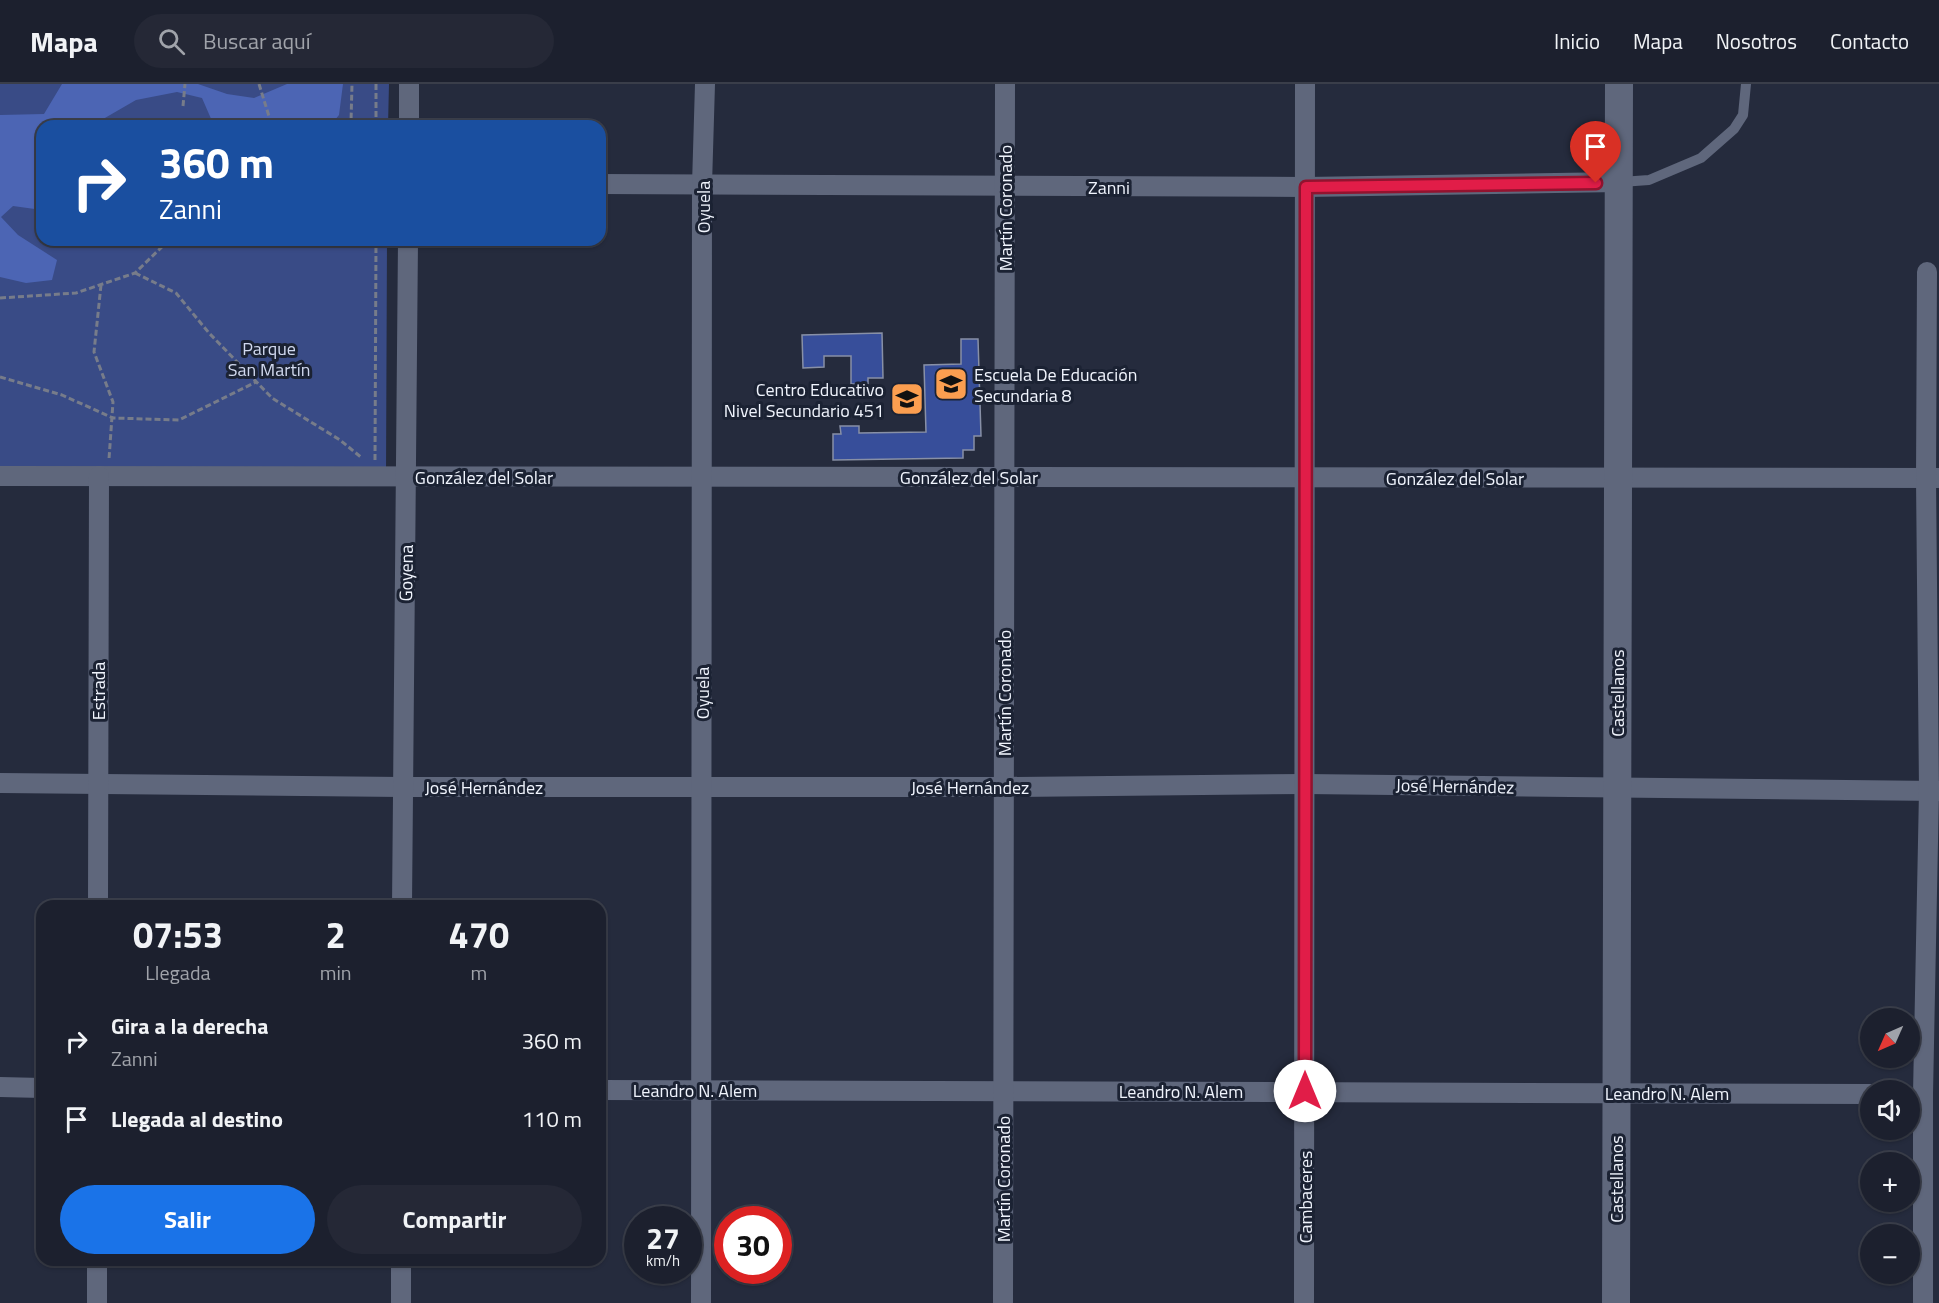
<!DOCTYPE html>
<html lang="es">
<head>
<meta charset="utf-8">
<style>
	:root { --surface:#1c202e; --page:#252836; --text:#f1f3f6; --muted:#a0a3aa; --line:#3a3e4a; --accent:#1a73e8 }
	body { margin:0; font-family:"Titillium Web",sans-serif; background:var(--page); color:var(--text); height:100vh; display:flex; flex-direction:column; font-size:22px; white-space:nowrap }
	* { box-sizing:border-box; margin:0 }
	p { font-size:20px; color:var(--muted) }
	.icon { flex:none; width:33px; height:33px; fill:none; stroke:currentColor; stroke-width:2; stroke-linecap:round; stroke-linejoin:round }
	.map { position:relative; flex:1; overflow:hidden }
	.drawer { position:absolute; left:36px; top:816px; width:570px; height:366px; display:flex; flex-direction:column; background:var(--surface); border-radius:18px; box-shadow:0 2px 4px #0004,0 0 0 2px var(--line) }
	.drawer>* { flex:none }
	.guide { position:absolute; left:36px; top:36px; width:570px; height:126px; border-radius:18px; box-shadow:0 2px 4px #0004,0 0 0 2px var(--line); background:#1a4fa0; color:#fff; overflow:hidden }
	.needle { width:39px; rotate:225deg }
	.tools { position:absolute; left:1860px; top:924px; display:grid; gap:12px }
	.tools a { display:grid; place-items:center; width:60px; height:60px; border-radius:50%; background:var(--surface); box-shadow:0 2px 4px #0004,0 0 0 2px var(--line); font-size:30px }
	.speed { position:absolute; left:624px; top:1122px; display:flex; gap:12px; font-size:30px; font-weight:700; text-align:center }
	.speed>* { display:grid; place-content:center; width:78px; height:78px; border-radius:50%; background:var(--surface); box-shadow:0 2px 4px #0004,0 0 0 2px var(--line); line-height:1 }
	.speed small { font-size:15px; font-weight:400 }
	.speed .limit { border:9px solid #d22; background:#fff; color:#111 }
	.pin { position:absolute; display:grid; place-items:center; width:51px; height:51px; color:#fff; margin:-62px -26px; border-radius:50% 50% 50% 0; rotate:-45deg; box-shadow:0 0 6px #0007 }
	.pin .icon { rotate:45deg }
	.me { position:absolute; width:66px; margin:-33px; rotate:0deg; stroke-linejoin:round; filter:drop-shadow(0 0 4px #0008) }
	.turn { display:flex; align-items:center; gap:21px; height:126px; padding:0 24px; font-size:27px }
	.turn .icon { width:78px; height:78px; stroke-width:2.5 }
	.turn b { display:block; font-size:42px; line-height:51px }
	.eta { display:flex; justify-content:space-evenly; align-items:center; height:102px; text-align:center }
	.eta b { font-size:36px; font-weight:700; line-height:42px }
	.primary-button { display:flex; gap:12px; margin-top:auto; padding:12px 24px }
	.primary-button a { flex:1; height:69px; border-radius:36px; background:var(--accent); color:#fff; font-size:24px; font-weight:700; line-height:69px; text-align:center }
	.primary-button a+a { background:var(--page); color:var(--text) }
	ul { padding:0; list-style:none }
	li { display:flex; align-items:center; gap:18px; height:78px; padding:0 24px }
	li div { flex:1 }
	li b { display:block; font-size:22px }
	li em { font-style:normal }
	header { display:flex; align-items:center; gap:36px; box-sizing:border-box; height:84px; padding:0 30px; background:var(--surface); border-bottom:2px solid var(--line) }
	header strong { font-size:28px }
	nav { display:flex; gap:33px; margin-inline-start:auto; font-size:21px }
	.search { width:420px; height:54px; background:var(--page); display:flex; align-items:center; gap:15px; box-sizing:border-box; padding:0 21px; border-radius:33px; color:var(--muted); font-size:22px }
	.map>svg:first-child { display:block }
	.green { fill:#394b86 }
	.water { fill:#4c65b4 }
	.building { fill:#374e9a; stroke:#8890a6; stroke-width:1.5 }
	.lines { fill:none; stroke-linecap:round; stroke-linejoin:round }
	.path { stroke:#777c8a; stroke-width:3; stroke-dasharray:6 3; stroke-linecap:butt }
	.lane { stroke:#5f677c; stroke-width:10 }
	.street { stroke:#5f677c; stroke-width:20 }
	.secondary { stroke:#5f677c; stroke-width:28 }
	.route-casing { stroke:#92132f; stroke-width:15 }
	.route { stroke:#e11d48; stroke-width:10 }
	.labels { text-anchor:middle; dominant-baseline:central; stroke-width:6; stroke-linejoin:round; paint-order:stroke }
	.street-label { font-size:18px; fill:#f0f4fd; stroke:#1b2233 }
	.park-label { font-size:18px; fill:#d1d9ef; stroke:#1b2233 }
	.poi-label { font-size:18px; fill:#f0f4fd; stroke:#1b2233; text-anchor:start }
</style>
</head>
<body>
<header>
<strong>Mapa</strong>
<div class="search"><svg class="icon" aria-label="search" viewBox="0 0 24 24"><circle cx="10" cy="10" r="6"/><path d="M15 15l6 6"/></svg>Buscar aquí</div>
<nav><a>Inicio</a><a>Mapa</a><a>Nosotros</a><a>Contacto</a></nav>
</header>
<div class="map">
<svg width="1939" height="1219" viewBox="0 0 1939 1219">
	<rect width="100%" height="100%" fill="#252b3d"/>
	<path class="green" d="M0 0H389L388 42H42V156H387L386 393 0 389Z"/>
	<path class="water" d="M62 0H198L227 10 254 14 287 0H343L339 31 330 42H210L212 37 202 14 177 8 136 16 91 42H42V126L13 122 1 133 18 151 57 176 52 196 26 199 0 193V31L44 30Z"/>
	<g class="building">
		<path d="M882 249 883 294H868V300H851V272H824V283L803 284 802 251Z"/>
		<path d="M961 255H978L981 352H974V366H963V374L833 376V350H841L840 342H859V349L926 348 924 281 961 280Z"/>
	</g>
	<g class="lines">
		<g class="path">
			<path d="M259 0 272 42"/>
			<path d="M183 22 185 0"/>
			<path d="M347 42 351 38 352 0"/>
			<path d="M376 42V0"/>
			<path d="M135 189 176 209 209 249 272 314 340 356 362 374"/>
			<path d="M101 201 94 268 113 318 109 375"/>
			<path d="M0 214 76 209 135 189 169 156"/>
			<path d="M0 293 62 311 113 334 179 336 256 298"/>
			<path d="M375 376 376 156"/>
		</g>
		<path class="lane" d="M1621 98 1649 96 1701 74 1734 45 1743 31 1746 0"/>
		<g class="street">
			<path d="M409 42V0"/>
			<path d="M600 100 1306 103 1619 98"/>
			<path d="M0 392 1939 394"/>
			<path d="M0 699 402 703H1004L1305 700 1939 707"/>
			<path d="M98 822 99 392"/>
			<path d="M402 822 408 156"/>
			<path d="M0 1003 42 1004"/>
			<path d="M600 1006 1870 1010"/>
			<path d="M97 1219V1176"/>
			<path d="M401 1219V1176"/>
			<path d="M701 1219 702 101 705 0"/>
			<path d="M1003 1219 1005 0"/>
			<path d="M1304 1219 1305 0"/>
			<path d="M1923 1219V1010L1929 707 1926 394 1927 188"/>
		</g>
		<path class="secondary" d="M1616 1219 1619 0"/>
	</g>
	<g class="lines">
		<defs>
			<path id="route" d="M1305 1007 1306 103 1596 99"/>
		</defs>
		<use href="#route" class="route-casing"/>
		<use href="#route" class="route"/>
	</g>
	<defs>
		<symbol id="school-square" viewBox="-11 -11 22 22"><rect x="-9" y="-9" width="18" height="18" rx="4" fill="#fb9e50" stroke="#1b2233"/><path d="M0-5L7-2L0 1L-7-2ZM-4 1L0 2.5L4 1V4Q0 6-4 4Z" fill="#111"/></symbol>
	</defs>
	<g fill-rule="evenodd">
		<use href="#school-square" x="932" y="281" width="38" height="38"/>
		<use href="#school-square" x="888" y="296" width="38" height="38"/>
	</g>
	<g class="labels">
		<g class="street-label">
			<text x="1109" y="103">Zanni</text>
			<text transform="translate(703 123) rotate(-90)">Oyuela</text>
			<text transform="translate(1005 124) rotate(-90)">Martín Coronado</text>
			<text x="484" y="393">González del Solar</text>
			<text x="969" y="393">González del Solar</text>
			<text x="1455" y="394">González del Solar</text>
			<text transform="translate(406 489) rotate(-89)">Goyena</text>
			<text transform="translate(98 607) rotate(-90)">Estrada</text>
			<text transform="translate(702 609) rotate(-90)">Oyuela</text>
			<text transform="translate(1004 609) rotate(-90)">Martín Coronado</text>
			<text transform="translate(1617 609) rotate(-90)">Castellanos</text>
			<text transform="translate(1455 702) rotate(1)">José Hernández</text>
			<text x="484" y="703">José Hernández</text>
			<text x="970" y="703">José Hernández</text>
			<text x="695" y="1006">Leandro N. Alem</text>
			<text x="1181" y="1007">Leandro N. Alem</text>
			<text x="1667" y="1009">Leandro N. Alem</text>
			<text transform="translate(1003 1095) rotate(-90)">Martín Coronado</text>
			<text transform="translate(1616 1095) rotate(-90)">Castellanos</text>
			<text transform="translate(1305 1113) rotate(-90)">Cambaceres</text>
		</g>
		<g class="park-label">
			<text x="269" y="264">Parque<tspan x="269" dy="21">San Martín</tspan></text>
		</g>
		<g class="poi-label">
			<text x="974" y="290">Escuela De Educación<tspan x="974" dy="21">Secundaria 8</tspan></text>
			<text x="884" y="305" text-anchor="end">Centro Educativo<tspan x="884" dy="21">Nivel Secundario 451</tspan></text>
		</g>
	</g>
</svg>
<div class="tools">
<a><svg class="needle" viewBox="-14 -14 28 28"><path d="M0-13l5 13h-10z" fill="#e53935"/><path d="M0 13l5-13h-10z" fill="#a0a3aa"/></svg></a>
<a><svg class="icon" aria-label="sound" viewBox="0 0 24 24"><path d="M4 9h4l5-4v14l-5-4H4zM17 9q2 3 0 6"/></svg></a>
<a>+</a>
<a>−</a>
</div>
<div class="speed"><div>27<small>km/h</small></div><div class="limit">30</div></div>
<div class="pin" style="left:1596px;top:99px;background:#d93025"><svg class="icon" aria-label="arrive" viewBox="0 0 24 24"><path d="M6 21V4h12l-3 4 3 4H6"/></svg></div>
<svg class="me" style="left:1305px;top:1007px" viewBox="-20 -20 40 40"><circle r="19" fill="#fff"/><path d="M0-13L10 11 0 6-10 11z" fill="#e11d48"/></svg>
<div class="guide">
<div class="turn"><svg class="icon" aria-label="right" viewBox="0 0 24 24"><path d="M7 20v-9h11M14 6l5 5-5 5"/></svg><div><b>360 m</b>Zanni</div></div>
</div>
<section class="drawer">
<div class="eta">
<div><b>07:53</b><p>Llegada</p></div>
<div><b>2</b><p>min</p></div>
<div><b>470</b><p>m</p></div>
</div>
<ul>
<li><svg class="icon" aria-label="right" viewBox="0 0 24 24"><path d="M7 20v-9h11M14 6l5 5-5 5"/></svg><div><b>Gira a la derecha</b><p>Zanni</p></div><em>360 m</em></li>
<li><svg class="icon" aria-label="arrive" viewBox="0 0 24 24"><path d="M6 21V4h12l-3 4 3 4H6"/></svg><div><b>Llegada al destino</b></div><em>110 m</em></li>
</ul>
<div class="primary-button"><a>Salir</a><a>Compartir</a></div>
</section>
</div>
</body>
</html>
